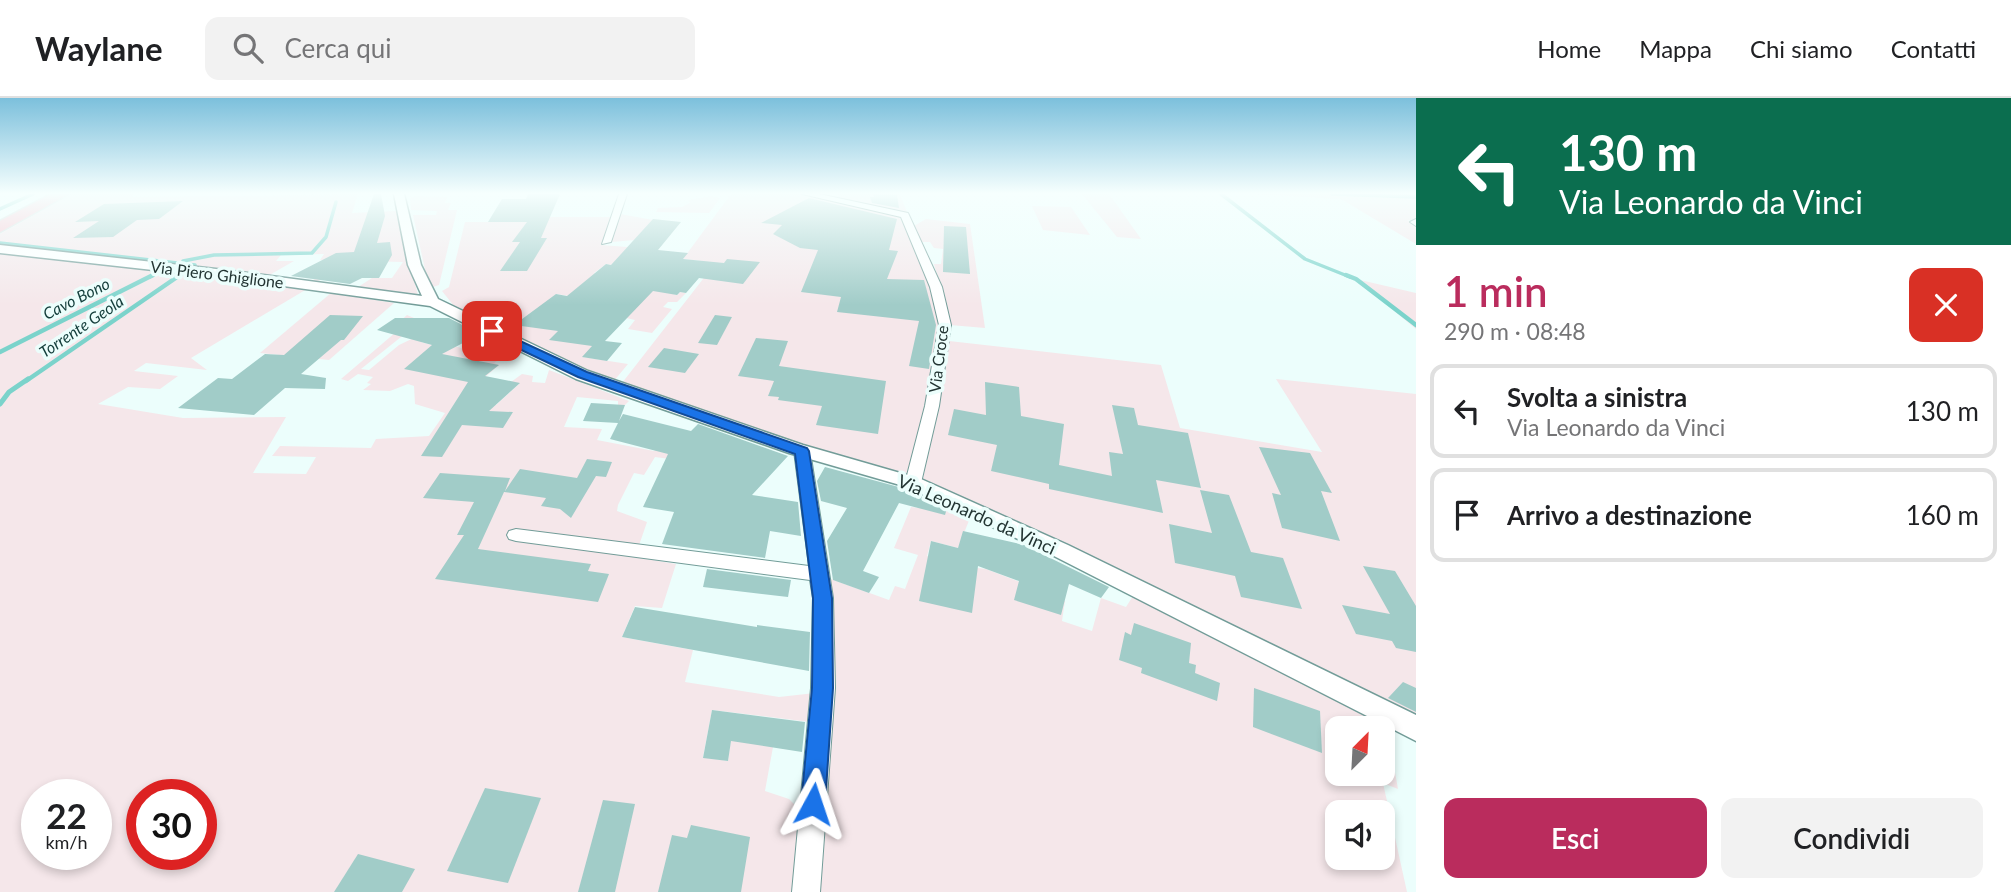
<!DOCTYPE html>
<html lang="it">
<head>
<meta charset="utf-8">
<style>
	:root { --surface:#fff; --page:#f2f2f2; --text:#202124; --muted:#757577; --line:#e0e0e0; --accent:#ba2c5d }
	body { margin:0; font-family:Lato,sans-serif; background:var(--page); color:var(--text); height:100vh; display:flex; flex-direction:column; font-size:26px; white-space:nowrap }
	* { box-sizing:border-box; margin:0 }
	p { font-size:23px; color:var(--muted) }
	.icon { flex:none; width:38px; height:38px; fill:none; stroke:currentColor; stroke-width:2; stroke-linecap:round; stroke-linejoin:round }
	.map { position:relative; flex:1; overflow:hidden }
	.panel { display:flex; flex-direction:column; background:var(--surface); width:595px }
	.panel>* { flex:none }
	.guide { background:#0b6e4f; color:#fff; overflow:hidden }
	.needle { width:46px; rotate:24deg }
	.tools { position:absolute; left:1325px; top:618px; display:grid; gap:14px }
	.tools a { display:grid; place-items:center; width:70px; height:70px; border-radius:14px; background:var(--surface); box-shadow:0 4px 10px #0003; font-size:35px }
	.speed { position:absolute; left:21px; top:681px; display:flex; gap:14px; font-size:35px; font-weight:700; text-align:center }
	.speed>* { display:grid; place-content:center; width:91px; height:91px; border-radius:50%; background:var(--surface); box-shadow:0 4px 10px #0003; line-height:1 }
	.speed small { font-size:18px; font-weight:400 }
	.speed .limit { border:10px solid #d22; background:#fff; color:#111 }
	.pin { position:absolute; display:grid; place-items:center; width:60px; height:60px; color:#fff; margin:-30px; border-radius:14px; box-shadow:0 4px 10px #0006 }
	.me { position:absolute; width:77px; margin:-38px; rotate:5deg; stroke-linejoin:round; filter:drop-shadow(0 0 5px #0008) }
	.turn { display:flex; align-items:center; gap:24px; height:147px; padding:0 28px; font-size:32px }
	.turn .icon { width:91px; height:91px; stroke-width:2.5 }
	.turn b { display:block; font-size:49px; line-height:60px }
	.round { display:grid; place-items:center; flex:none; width:74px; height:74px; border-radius:14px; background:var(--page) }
	.head { display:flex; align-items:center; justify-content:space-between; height:119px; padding:0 28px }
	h1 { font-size:42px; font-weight:600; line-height:52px; color:var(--accent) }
	.primary-button { display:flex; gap:14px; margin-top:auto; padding:14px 28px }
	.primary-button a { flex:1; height:80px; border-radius:14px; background:var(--accent); color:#fff; font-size:28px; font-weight:600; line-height:80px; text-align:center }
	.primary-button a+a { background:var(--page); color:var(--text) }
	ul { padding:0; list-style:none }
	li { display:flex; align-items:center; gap:21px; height:94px; margin:0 14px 10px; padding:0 14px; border:4px solid var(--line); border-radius:14px }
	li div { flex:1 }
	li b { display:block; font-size:26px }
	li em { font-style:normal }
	header { display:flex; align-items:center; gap:42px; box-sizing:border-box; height:98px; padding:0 35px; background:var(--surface); border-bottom:2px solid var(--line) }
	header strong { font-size:33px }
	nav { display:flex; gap:38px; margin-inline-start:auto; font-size:24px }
	.search { width:490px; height:63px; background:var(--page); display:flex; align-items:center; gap:18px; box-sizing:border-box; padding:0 24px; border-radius:14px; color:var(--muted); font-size:26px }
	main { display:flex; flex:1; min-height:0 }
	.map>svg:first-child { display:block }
	.green { fill:#f5e7ea; fill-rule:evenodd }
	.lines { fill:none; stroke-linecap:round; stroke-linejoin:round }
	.stream-far2 { stroke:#7bd3cb; stroke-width:3.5 }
	.stream-far1 { stroke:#7bd3cb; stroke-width:4.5 }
	.stream { stroke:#7bd3cb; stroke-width:5 }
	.building { fill:#a1ccc8 }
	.minor-casing { stroke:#729c98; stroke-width:2 }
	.tertiary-casing { stroke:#729c98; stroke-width:3 }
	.trunk-casing { stroke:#d7dbda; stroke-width:3 }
	.minor { fill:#fff; fill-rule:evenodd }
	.tertiary { fill:#fff; fill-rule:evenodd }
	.trunk { fill:#fabeca; fill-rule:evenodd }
	.route { fill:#1a73e8; stroke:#114b97; stroke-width:2 }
	.labels { text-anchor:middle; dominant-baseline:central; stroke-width:7; stroke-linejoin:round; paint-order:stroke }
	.far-street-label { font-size:16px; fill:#233533; stroke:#ecfefc }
	.far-water-label { font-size:16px; font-style:italic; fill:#133d3a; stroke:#ecfefc }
	.street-label { font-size:18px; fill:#233533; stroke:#ecfefc }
</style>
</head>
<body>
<header>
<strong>Waylane</strong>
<div class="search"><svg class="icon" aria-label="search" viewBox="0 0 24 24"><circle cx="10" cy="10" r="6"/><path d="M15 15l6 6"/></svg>Cerca qui</div>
<nav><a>Home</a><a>Mappa</a><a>Chi siamo</a><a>Contatti</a></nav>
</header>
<main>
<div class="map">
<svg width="1416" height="794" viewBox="0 0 1416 794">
	<rect width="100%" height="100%" fill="#ecfefc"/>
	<g class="green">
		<path d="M72 96H134L133 99 358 96 352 115 396 113 418 197 407 199 355 191 372 180H392L403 164 361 163 316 184H309L331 173 342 162H320L324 156 281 157 276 163H294L266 179 0 150V136Z"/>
		<path d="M731 96H803L899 118 901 122 935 188 944 227 912 379 806 349 622 285 710 172 702 163 683 161Z"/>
		<path d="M838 96H900L908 117 836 101Z"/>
		<path d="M1082 96H1109L1141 141 1117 139Z"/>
		<path d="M1252 96H1416V123L1407 122 1416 127V146L1341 101Z"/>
		<path d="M416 98 447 99 445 105H451L448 112H457L439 187 433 189 428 185 413 117H436L437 113 411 112 410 100Z"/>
		<path d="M711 98 720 100 709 115 656 114 658 110 682 109 690 105 689 102Z"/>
		<path d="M1032 108 1071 109 1090 137 1043 132Z"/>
		<path d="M519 110H554L548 119H611L601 147 653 151 642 164 625 161 619 168 606 166 594 175 616 179 622 192 619 198 604 195 598 203 557 196 551 200 575 205 567 212 613 217 655 169 677 172 668 180 661 179 651 190 677 197 680 194 686 195 677 204H668L663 209 672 211 652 235 628 231 635 222 613 217 594 236 602 238 583 259 628 266 613 284 564 264 454 208 442 193 449 189 465 124H520L524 116H515Z"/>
		<path d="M620 116 653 122 634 142 612 144Z"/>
		<path d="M926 121 970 126 985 230 950 227 934 166H941L943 151 934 150 930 144H920L914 128Z"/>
		<path d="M0 155 218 178 307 191 191 260 207 272 146 265 134 273 178 278 160 291 128 289 98 306 183 320 286 319 253 375 306 376 316 359 272 358 280 348 371 350 376 341 429 338 445 315 415 306 414 288 408 286 390 293 363 292 371 286 367 285 373 279 358 276 348 283 341 281 396 234 398 225 407 217 428 226 406 235 361 271 369 272 399 247 420 237 421 244 432 247 440 243 467 252 486 240 512 253 494 265 499 267 482 282 471 301 496 307 519 286 511 284 522 276 533 278 532 284 545 285 549 272 629 303 625 307H618V303L577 299 564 329 602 331 597 342 654 353 664 342 706 366 655 359 644 377 634 375 618 407 617 413 647 424 635 459 676 466 662 510 635 508 622 539 693 552 685 584 779 599 815 595 810 624 712 612 703 659 728 663 731 641 773 649 765 693 789 701 799 711 802 749 798 794H0ZM37 696H96V756H37ZM142 696H201V756H142Z"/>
		<path d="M1356 181 1416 195V231Z"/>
		<path d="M331 195 394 205 329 262 260 255Z"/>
		<path d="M949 243 1161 267 1180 330 1322 354 1276 281 1416 296V621L1063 444 923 381Z"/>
		<path d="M923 399 970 420 958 450 931 443 927 458 969 469 986 471 1028 487 1029 492 1065 503 1062 523 1092 533 1101 500 1126 509 1133 498 1386 624 1398 691 1383 685 1407 794H819L824 747 828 480 889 502 895 488 905 491 918 457 894 450 911 409 919 410ZM1337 630H1382V676H1337ZM1337 714H1382V760H1337Z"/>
	</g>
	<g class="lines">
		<g class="stream-far2">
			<path d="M1221 96 1305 161 1350 179"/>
			<path d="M1332 96 1416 99"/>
			<path d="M0 111 33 96"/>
			<path d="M0 145 195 167"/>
			<path d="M183 163 214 157 312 155 326 139 336 104"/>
			<path d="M150 179 165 171"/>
			<path d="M178 179 182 176"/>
		</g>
		<g class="stream-far1">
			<path d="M1346 177 1356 181 1416 227"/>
			<path d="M0 254 153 177"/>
			<path d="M26 283 180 177"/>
		</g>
		<path class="stream" d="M0 306 9 294 28 281"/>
	</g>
	<g class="building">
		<path d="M374 96H381L385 118 377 145 390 144 392 157 379 180H362L350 186 291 178 336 155 354 154Z"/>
		<path d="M528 96H560L541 140H547L527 173H500L520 144H512L527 124H488L502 101H526Z"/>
		<path d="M873 96 897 97 899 110 872 105 870 99H874Z"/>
		<path d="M809 100 897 121 889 152 898 153 887 181 924 182 936 227 929 271 909 268 919 223 837 214 841 199 801 194 818 152 800 150 773 136 782 127 761 125Z"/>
		<path d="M183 103 159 121 137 122 113 139 73 140 99 123 75 124 104 106Z"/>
		<path d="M653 121 681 124 658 152 688 155 683 161 724 165 727 161 760 164 743 186 699 180 686 195 680 194 677 197 653 193 605 243 622 245 607 263 582 259 592 248 549 242 558 233 514 227 556 196 567 198 606 166 611 167Z"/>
		<path d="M944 128 966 129 970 176 943 174Z"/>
		<path d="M330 217 363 218 344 242H341L301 276 326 280 325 291 285 290 254 317 178 310 218 280 232 281 265 256 284 257Z"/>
		<path d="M715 217 732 219 717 247 698 245Z"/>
		<path d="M395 220H449L480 236 442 256 499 267 485 278 520 285 489 313 513 314 503 330 462 327 442 359 421 358 468 284 404 271 432 247 377 232Z"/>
		<path d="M756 240 788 243 779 268 886 283 878 336 816 327 822 308 778 302 779 299 768 298 774 283 738 278Z"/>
		<path d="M664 250 699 256 685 275 648 269Z"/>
		<path d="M985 284 1019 289 1021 318 1064 326 1059 367 1112 378 1109 354 1123 356 1112 307 1134 310 1138 327 1188 335 1201 390 1156 382 1163 415 1049 391V386L991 373 997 347 948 337 954 311 986 317Z"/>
		<path d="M591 305 625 307 619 323 623 316 691 333 698 326 788 358 752 397 798 404 801 438 770 433 765 460 662 446 674 414 643 409 668 356 610 341 618 325 583 323Z"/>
		<path d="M1259 349 1310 355 1332 395 1321 393 1340 443 1282 430 1272 395 1281 397Z"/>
		<path d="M587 361 612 364 606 379 596 378 571 420 560 411 541 408 546 400 504 394 478 451 591 466 588 473 609 476 598 504 435 481 464 437H457L474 404 423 400 440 375 510 380 505 393 520 371 577 380Z"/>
		<path d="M825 369 906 391 947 410 945 417 899 405 863 473 879 479 869 495 833 482 827 443 847 410 821 403 817 383Z"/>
		<path d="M1200 392 1229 397 1251 454 1283 460 1302 511 1241 499 1235 478 1175 465 1169 426 1212 435Z"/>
		<path d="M963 433 1024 447 1109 489 1101 500 1069 486 1061 517 1014 502 1019 483 978 468 972 515 919 503 931 443 958 450Z"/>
		<path d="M1363 468 1395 473 1416 508V554L1396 550 1392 543 1356 536 1342 507 1390 516Z"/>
		<path d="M707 471 791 482 788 499 703 489Z"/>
		<path d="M635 509 757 529V527L810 534 809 573 622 539Z"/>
		<path d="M1134 525 1191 545 1189 565 1196 567 1195 575 1220 585 1217 603 1141 575 1142 570 1119 562 1125 534 1131 537Z"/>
		<path d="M1403 584 1416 590V614L1388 600Z"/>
		<path d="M1254 590 1320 613 1322 655 1253 629Z"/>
		<path d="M712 612 805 624 802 654 731 643 728 663 703 660Z"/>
		<path d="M485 690 541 700 508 785 447 773Z"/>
		<path d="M603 702 635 706 615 794H578Z"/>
		<path d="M691 727 750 739 741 794H658L672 737 687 740Z"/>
		<path d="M358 756 415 771 402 794H334Z"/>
	</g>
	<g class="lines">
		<defs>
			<g id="minor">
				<path d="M619 96H627L611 144 602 146Z"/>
				<path d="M802 96H819L908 115 942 189 951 227 939 308 920 389 914 390 905 385 925 308 939 227 930 189 901 119Z"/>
				<path d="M1416 121V128L1410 124Z"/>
				<path d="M802 348 810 353 833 500 835 590 820 794H792L811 590 813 500 810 482 516 443 509 441 507 437 509 433 516 431 809 468 794 353Z"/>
			</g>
			<path id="tertiary" d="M394 96H404L421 167 438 201 588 273 803 347 921 381 1068 447 1416 617V643L1052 457 907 389 789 355 576 281 430 208 225 180 0 155V147L225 172 422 198 408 167Z"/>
			<path id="trunk" d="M51 96H69L0 134V123Z"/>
		</defs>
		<use href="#minor" class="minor-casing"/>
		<use href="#tertiary" class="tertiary-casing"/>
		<use href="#trunk" class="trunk-casing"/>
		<use href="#minor" class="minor"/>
		<use href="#tertiary" class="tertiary"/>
		<use href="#trunk" class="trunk"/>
	</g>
	<linearGradient id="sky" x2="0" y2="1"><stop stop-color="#7cc0dc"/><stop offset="0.46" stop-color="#f6fffe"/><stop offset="1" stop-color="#f6fffe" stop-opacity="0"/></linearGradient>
	<rect width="1416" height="207" fill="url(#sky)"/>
	<path class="route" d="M492 230 587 274 807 350 809 353 832 500 833 590 825 706 822 714 813 718 805 714 801 706 812 590 813 500 795 356 578 279 488 236 486 233Z"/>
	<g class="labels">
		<g class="far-street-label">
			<text transform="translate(217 176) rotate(7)">Via Piero Ghiglione</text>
			<text transform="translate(938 261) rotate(-83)">Via Croce</text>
		</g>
		<g class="far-water-label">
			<text transform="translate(76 200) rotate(-27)">Cavo Bono</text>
			<text transform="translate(81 228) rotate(-34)">Torrente Geola</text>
		</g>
		<g class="street-label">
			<text transform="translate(977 416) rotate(24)">Via Leonardo da Vinci</text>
		</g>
	</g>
</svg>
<div class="tools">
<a><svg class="needle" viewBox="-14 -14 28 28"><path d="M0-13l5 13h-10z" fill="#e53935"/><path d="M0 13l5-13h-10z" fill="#757577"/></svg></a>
<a><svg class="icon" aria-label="sound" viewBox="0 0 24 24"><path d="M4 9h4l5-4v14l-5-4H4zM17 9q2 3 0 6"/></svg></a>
</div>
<div class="speed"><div>22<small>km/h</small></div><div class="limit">30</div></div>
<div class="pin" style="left:492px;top:233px;background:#d93025"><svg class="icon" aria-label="arrive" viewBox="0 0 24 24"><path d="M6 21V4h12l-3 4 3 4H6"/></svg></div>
<svg class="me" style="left:813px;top:706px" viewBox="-20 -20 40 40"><path d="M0-17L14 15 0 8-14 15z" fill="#1a73e8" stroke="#fff" stroke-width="4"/></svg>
</div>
<section class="panel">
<div class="guide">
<div class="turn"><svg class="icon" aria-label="left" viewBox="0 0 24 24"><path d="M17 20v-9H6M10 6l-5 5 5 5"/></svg><div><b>130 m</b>Via Leonardo da Vinci</div></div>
</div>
<div class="head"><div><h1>1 min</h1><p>290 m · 08:48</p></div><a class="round" style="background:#d93025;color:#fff"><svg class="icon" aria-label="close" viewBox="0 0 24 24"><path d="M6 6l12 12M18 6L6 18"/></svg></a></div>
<ul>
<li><svg class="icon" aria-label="left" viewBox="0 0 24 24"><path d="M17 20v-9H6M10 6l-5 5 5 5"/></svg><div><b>Svolta a sinistra</b><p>Via Leonardo da Vinci</p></div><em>130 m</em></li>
<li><svg class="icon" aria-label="arrive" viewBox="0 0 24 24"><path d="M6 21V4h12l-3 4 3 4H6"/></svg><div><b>Arrivo a destinazione</b></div><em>160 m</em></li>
</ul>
<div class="primary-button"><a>Esci</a><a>Condividi</a></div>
</section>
</main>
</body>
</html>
